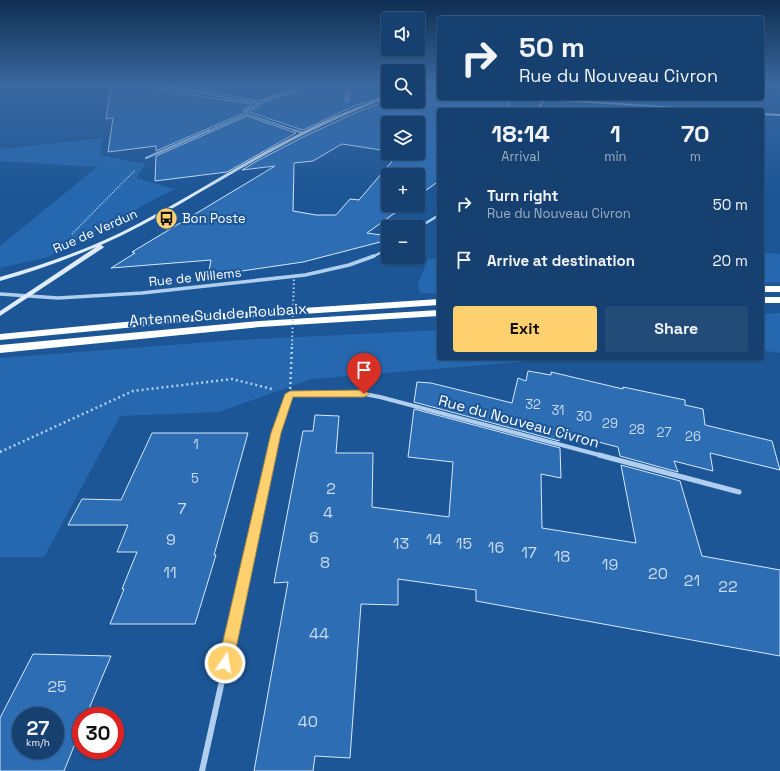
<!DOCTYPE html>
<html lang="en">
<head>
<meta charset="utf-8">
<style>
	:root { --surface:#154070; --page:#224b78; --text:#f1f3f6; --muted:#9dafc3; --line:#345983; --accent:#ffd06e }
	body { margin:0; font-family:"Space Grotesk",sans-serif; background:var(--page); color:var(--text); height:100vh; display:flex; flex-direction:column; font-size:15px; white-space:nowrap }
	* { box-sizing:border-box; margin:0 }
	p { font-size:13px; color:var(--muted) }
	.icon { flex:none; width:22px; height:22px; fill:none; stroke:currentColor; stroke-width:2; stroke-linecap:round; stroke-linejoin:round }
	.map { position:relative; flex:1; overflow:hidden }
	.side { position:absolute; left:437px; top:108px; width:327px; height:252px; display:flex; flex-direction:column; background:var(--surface); border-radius:4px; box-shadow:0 1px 3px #0004,0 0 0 1px var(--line) }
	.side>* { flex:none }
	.banner { position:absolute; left:437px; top:16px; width:327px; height:84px; border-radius:4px; box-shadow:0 1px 3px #0004,0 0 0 1px var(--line); background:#154070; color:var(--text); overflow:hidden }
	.tools { position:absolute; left:381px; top:12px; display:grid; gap:8px }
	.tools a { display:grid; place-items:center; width:44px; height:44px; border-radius:4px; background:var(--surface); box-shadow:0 1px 3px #0004,0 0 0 1px var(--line); font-size:20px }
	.speed { position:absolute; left:12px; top:707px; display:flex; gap:8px; font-size:20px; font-weight:700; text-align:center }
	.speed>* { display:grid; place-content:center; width:52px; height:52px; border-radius:50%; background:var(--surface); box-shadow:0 1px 3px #0004,0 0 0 1px var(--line); line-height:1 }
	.speed small { font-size:10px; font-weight:400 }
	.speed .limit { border:6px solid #d22; background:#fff; color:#111 }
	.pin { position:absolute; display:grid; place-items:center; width:34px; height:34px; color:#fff; margin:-41px -17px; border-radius:50% 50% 50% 0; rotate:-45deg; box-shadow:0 0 4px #0007 }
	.pin .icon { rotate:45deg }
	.me { position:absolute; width:44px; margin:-22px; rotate:12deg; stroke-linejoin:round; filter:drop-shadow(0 0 3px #0008) }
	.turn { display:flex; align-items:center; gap:14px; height:84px; padding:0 16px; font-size:18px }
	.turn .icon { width:52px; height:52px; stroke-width:2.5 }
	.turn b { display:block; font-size:28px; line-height:34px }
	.eta { display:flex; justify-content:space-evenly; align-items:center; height:68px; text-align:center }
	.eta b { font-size:24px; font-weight:600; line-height:28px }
	.primary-button { display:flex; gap:8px; margin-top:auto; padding:8px 16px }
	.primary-button a { flex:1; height:46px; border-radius:4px; background:var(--accent); color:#111; font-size:16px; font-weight:600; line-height:46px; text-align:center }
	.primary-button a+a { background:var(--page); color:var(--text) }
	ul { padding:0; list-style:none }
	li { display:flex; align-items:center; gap:12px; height:56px; padding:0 16px }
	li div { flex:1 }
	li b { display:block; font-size:15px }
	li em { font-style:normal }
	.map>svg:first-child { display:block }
	.green { fill:#2668af }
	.building { fill:#2c6db4; stroke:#d6e8fb; fill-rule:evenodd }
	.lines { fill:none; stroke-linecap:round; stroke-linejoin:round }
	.path-far1 { stroke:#b0cfef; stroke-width:1.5; stroke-dasharray:1 1.5; stroke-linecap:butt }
	.path { stroke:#b0cfef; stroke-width:2.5; stroke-dasharray:2 3; stroke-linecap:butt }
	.street-far6 { stroke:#b0cfef; stroke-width:1.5 }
	.street-far5 { stroke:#b0cfef; stroke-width:2 }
	.street-far4 { stroke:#b0cfef; stroke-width:2.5 }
	.street-far3 { stroke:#b0cfef; stroke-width:3.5 }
	.street-far2 { stroke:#b0cfef; stroke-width:4 }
	.street-far1 { stroke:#b0cfef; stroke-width:5 }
	.street { stroke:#b0cfef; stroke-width:6 }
	.secondary { fill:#ddebfb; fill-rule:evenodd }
	.highway { fill:#fff; fill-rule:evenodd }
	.path-bridge-far1 { stroke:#b0cfef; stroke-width:2; stroke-dasharray:1.5 2.5; stroke-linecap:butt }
	.path-bridge { stroke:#b0cfef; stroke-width:2.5; stroke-dasharray:2 3; stroke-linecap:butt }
	.route { fill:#ffd06e; stroke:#a68748 }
	.labels { text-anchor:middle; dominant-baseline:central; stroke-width:4; stroke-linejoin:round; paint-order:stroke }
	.far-poi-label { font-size:13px; fill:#fff; stroke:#1c5696; text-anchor:start }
	.far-street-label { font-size:13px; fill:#fff; stroke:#1c5696 }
	.number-label { font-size:13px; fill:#cadaec }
	.street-label { font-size:15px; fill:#fff; stroke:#1c5696 }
	.near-number-label { font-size:16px; fill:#cadaec }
</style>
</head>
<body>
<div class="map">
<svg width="780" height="771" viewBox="0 0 780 771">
	<rect width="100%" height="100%" fill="#1c5696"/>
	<g class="green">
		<path d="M103 138 100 155 146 164 136 178 174 189 48 257 0 268V246L97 167 0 161V149Z"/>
		<path d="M762 253 780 254V282L762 283Z"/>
		<path d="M428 259H439V293H420L418 284Z"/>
		<path d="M780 313V353L762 350V314Z"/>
		<path d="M439 330V358H537L519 362 312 379 219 412 120 416 44 557H0V358L237 340Z"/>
	</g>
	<g class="building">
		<path d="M111 86H151L153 89 252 104 244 110V113L156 151V146L108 152 113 118 106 119Z"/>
		<path d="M165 86H208L205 92Z"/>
		<path d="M213 86H298L258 101 210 92Z"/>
		<path d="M308 86H347L345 100 347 102 349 100 351 86H382L388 88V95L352 107 303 130 249 112 265 102Z"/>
		<path d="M419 93 439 95V98H509V110H439V181L418 196V175H388V205H406L367 233 388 236V240L303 262 208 276 211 260 111 268 135 253 132 252 275 166 242 170 257 161 305 136 355 113 388 100 418 101ZM388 123H418V153H399L359 200 350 199 336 215H316L293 211 294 163 313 161 342 144 388 151Z"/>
		<path d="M247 116 296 133 227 172 155 181 156 156Z"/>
		<path d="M528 371 551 375V372L623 389V387L685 400V405L703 409 705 425 772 441 780 470 710 453 713 471 674 461 678 472 620 456 618 447 559 432V441L414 402 417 382 431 383 512 403 518 378 526 381Z"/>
		<path d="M414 409 560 448 561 478 541 474 542 528 636 543 621 465 680 481 702 556 780 570V656L476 601V590L398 579V605L361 604 350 758 315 756 313 771H254L288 582 274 583 303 431H313L315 415 339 416 336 453H373L372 507 449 517 453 462 408 457Z"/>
		<path d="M152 433H248L214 555H216L195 624H110L124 589H122L137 552H117L128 525H68L82 499 121 500Z"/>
		<path d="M33 654 111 656 86 716H81V729L64 771H0V718ZM21 716H55V750H21Z"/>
	</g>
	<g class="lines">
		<path class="path-far1" d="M72 234 135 170"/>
		<path class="path" d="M0 452 133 391 232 379 272 389"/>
		<g class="street-far6">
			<path d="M0 87 10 86"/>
			<path d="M153 87 206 94 211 86"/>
			<path d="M206 94 257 103"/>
			<path d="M347 100 349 86"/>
			<path d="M538 110 545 98"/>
			<path d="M208 131 247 114"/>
			<path d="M297 131 247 114 246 111 264 100 306 86"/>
		</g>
		<g class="street-far5">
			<path d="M294 130 303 133"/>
			<path d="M146 158 210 130"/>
		</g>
		<g class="street-far4">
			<path d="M418 228 439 215"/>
			<path d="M372 257 388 249"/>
		</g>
		<path class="street-far3" d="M0 294 58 298 142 293 305 275 349 265 374 256"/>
		<path class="street-far2" d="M271 456 276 433 290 394H364L380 397 603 456"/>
		<g class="street-far1">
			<path d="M599 455 739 492"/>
			<path d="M240 596 271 455"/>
		</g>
		<path class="street" d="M202 771 241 595"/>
		<g class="secondary">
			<path d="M424 86V87L418 89V87Z"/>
			<path d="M388 96V98C342 115 299 136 256 160 204 189 155 221 101 245L104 247 103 248 0 316V311L96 247C65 260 33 272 0 281V277C42 265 83 251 122 232 211 187 292 127 388 96Z"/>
			<path d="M543 98 705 109 707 110 544 100Z"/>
			<path d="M762 113 780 114V116L762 115Z"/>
		</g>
		<g class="highway">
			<rect x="762" y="286" width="18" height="6"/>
			<rect x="762" y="297" width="18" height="6"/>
			<path d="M439 299V305L198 321 0 340V334L198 315Z"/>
			<path d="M439 310V316L260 327 0 353V345L260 321Z"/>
		</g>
		<path class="path-bridge-far1" d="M292 345 294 277"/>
		<path class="path-bridge" d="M290 394 292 344"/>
	</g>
	<linearGradient id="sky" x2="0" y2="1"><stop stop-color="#0f2f52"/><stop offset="0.44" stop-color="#3a68a0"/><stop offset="1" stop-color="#3a68a0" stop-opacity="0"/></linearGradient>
	<rect width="780" height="194" fill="url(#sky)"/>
	<path class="route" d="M364 390 369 394 364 397H293L281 433 233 663 230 669 225 671 220 669 218 663 271 433 285 394 290 391Z"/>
	<defs>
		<symbol id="bus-disc" viewBox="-11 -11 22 22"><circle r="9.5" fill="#ffd06e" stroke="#1c5696"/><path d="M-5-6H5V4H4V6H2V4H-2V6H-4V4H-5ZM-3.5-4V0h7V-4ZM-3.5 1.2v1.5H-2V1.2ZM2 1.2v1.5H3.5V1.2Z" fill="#111"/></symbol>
	</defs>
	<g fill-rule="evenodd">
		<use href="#bus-disc" x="154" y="206" width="25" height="25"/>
	</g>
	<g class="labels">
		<g class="far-poi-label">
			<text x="182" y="218">Bon Poste</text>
		</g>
		<g class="far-street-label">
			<text transform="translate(95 231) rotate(-24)">Rue de Verdun</text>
			<text transform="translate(195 277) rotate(-6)">Rue de Willems</text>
		</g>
		<g class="number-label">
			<text x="533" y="404">32</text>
			<text x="558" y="410">31</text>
			<text x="584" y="416">30</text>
			<text x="610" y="423">29</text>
			<text x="637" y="429">28</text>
			<text x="664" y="432">27</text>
			<text x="693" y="436">26</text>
			<text x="196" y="444">1</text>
			<text x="195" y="478">5</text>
		</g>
		<g class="street-label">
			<text transform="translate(218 314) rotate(-4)">Antenne Sud de Roubaix</text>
			<text transform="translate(519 421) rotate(15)">Rue du Nouveau Civron</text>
		</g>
		<g class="near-number-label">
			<text x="331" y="488">2</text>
			<text x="182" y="508">7</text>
			<text x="328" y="512">4</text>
			<text x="314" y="537">6</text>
			<text x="171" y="539">9</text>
			<text x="434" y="539">14</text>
			<text x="401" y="543">13</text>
			<text x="464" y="543">15</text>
			<text x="496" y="547">16</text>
			<text x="529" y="552">17</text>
			<text x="562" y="556">18</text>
			<text x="325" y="562">8</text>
			<text x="610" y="564">19</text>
			<text x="170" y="572">11</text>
			<text x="658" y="573">20</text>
			<text x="692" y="580">21</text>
			<text x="728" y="586">22</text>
			<text x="319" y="633">44</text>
			<text x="57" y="686">25</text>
			<text x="308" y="721">40</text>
		</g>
	</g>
</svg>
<div class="tools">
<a><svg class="icon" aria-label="sound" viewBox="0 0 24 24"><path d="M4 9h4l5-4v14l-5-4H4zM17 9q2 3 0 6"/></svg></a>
<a><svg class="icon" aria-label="search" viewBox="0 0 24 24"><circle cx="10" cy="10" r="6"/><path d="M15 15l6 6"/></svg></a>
<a><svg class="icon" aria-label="layers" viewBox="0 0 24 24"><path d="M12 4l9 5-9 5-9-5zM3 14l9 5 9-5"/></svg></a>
<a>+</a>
<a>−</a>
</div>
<div class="speed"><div>27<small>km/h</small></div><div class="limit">30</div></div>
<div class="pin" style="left:364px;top:394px;background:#d93025"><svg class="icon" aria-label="arrive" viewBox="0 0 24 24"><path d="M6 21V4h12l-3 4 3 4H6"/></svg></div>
<svg class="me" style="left:225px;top:663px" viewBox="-20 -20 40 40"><circle r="17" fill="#ffd06e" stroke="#fff" stroke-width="3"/><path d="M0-11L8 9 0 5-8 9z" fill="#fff"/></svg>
<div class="banner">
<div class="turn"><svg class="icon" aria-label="right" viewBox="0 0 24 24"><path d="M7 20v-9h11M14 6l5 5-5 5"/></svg><div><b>50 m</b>Rue du Nouveau Civron</div></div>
</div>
<section class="side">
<div class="eta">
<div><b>18:14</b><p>Arrival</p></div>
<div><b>1</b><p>min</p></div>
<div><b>70</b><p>m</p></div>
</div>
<ul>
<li><svg class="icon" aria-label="right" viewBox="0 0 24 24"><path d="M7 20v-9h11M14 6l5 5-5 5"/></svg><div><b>Turn right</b><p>Rue du Nouveau Civron</p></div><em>50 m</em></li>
<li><svg class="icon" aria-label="arrive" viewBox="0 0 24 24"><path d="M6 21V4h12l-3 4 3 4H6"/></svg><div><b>Arrive at destination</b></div><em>20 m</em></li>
</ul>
<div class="primary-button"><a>Exit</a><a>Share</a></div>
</section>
</div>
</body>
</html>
